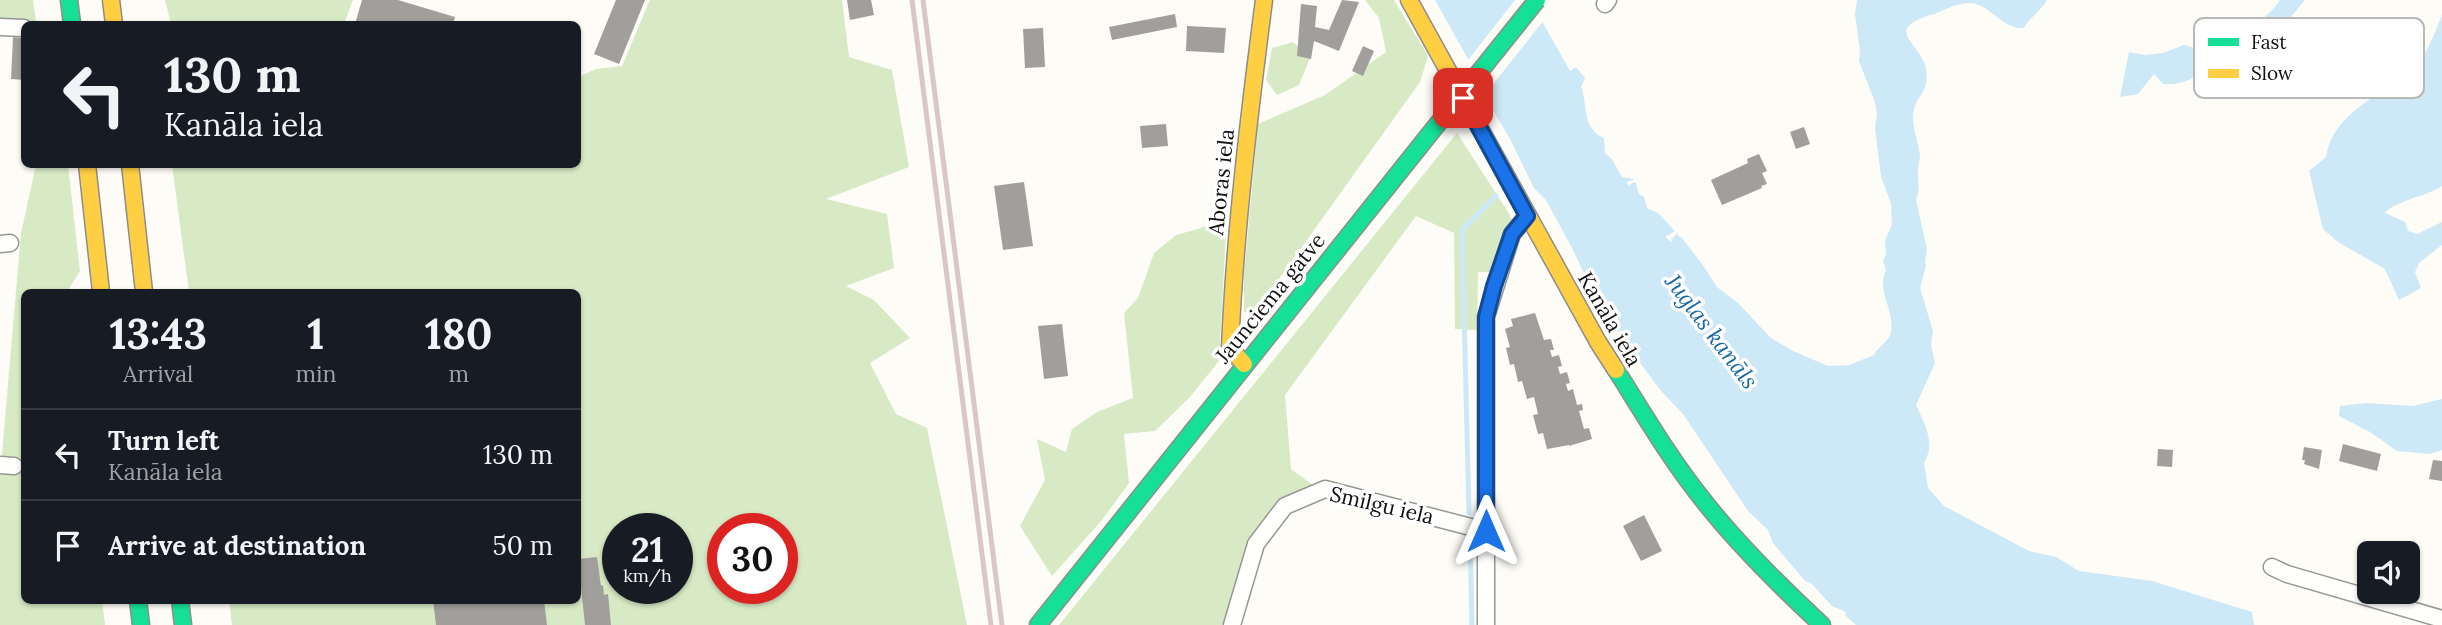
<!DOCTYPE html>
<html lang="en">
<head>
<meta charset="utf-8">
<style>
	:root { --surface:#171b24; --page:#242831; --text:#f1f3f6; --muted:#9ea1a6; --line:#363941 }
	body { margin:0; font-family:Lora,serif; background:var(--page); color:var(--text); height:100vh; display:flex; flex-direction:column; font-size:26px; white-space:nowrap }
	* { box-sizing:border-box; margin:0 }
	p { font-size:23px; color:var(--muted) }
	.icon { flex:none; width:38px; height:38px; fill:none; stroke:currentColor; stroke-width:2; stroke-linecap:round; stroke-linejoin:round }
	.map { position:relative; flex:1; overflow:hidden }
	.sheet { position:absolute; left:21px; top:289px; width:560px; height:315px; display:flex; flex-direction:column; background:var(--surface); border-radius:10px; box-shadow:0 2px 5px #0004 }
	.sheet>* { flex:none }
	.banner { position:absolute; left:21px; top:21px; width:560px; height:147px; border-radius:10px; box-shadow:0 2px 5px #0004; background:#171b24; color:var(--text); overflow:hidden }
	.buttons { position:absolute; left:2357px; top:541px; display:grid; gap:14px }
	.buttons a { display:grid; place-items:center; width:63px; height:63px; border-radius:10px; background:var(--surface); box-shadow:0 2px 5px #0004; font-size:35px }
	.speed { position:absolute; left:602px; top:513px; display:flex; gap:14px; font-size:35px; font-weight:700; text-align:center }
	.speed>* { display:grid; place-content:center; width:91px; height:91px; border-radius:50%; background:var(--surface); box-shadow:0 2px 5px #0004; line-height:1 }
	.speed small { font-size:18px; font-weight:400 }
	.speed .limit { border:10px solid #d22; background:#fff; color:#111 }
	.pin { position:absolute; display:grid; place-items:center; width:60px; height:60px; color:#fff; margin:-30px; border-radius:14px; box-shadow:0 4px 10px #0006 }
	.me { position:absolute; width:77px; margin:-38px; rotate:0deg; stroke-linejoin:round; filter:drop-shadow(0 0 5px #0008) }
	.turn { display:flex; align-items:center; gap:24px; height:147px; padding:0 28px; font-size:32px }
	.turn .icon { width:91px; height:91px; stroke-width:2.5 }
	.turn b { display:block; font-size:49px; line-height:60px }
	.eta { display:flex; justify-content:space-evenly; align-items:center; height:119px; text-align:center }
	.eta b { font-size:42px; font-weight:800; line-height:49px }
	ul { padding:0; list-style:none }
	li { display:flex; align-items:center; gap:21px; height:91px; padding:0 28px; border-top:2px solid var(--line) }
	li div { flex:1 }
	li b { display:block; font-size:26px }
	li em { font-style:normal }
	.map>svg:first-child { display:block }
	.forest { fill:#d8eac5; fill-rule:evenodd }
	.water { fill:#cde8f7 }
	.pier { fill:#fdfcf7 }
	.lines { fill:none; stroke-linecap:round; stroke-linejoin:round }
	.stream { stroke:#cde8f7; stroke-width:5 }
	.building { fill:#a19f9c }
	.street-casing { stroke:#979795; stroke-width:19 }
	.fast-casing { stroke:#8e8d8b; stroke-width:19 }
	.slow-casing { stroke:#8e8d8b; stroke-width:19 }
	.street { stroke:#fffffe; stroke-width:16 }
	.fast { stroke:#16e098; stroke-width:16 }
	.slow { stroke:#ffcf43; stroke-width:16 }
	.rail { stroke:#d9c6c7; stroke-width:5 }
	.fast-bridge-casing { stroke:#8e8d8b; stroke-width:19; stroke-linecap:butt }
	.fast-bridge { stroke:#16e098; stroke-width:16 }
	.route-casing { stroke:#114b97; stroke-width:18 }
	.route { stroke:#1a73e8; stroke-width:12 }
	.labels { text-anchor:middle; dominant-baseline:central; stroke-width:7; stroke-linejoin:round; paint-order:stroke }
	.street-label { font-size:21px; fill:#111; stroke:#fff }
	.water-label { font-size:23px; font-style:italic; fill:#1768a6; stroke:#fff }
	.key { fill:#fff; stroke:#b8b8b8; stroke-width:2 }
	.key-label { font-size:19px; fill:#111 }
</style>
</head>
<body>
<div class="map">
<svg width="2442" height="625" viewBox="0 0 2442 625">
	<rect width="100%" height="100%" fill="#fdfcf7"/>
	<g class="forest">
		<path d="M0 0H33L36 21H0Z"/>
		<path d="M165 0H353L344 24H171Z"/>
		<path d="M650 0H842L849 57 892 70 909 167 826 199 887 214 894 268 846 286 874 300 910 338 870 363 896 414 927 428 967 625H232L229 600H578V292H189L172 165 578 164V77L596 69 622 66ZM618 528H677V588H618ZM723 528H782V588H723Z"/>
		<path d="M1365 0H1394L1428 56 1420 82 1254 314 1244 312V275L1258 124 1325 95 1386 52 1379 18Z"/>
		<path d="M1293 42 1310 58 1299 85 1277 95 1266 80 1272 48Z"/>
		<path d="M1457 133 1508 212 1521 237 1502 272H1478L1477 330 1455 329 1454 233 1416 216 1285 395 1291 469 1321 491 1313 490 1249 546 1222 625H1059Z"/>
		<path d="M36 165H68L80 271 67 292H24V600H102L105 625H0V477L21 233Z"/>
		<path d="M1227 213 1219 361 1189 398 1155 431 1124 434 1129 483 1102 520 1052 576 1020 526 1045 480 1037 439 1066 452 1072 429 1097 412 1133 398 1124 313 1138 298 1154 253 1176 235 1201 228Z"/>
	</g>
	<g class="water">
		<path d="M1435 0H1530L1570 71 1576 67 1585 78 1581 87C1588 104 1581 128 1604 138L1605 153 1612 159 1622 177 1635 179 1627 182 1628 186 1634 182 1636 183 1639 194 1644 197 1647 208 1658 213 1675 231 1669 235H1667L1666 237 1670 242 1673 241 1671 240 1678 232 1677 235 1682 238 1702 264 1717 287 1738 303 1771 338 1793 351 1828 366 1849 365 1874 355C1878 346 1889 342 1891 332 1895 308 1876 294 1886 270L1883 261 1886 255 1885 241 1892 224 1891 203 1881 177 1875 127 1877 114 1875 102 1859 61 1860 51 1855 14 1857 0H2047C2041 11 2030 17 2024 28 2002 30 1990 2 1967 3 1954 4 1943 11 1931 15 1881 30 1922 43 1926 69 1929 93 1919 92 1914 109 1910 125 1919 142 1920 157 1920 161 1918 164 1918 168 1917 179 1921 189 1916 200L1927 249 1925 262 1926 266 1920 288 1933 331 1931 344 1935 363 1916 405C1925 425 1936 443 1924 463L1928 488 1944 506 2029 551 2056 557 2079 571 2152 581 2252 612 2254 625H1856L1845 615 1846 612 1832 606 1811 583 1805 581 1773 543 1768 530 1748 511 1683 414 1661 391 1624 341 1593 293 1573 250 1546 200 1534 188 1510 139 1488 102 1486 91Z"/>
		<path d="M2280 0H2305C2291 17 2262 53 2242 62 2230 68 2217 68 2205 72 2190 79 2181 86 2163 84L2154 74 2138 94 2120 97 2129 52 2145 55 2163 53 2184 45 2208 51C2233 36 2263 26 2280 0Z"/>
		<path d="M2442 15V186C2426 197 2396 200 2385 213L2405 222 2408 231 2417 234 2442 222V245L2419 263 2415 272 2421 288 2399 300 2385 269 2338 242 2323 229 2309 171 2326 157C2331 123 2361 105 2388 87 2395 82 2405 78 2411 72 2426 57 2434 35 2442 15Z"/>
		<path d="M2442 399V450L2430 454 2397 451 2370 432 2339 416 2340 406 2366 403 2413 406Z"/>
	</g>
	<path class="pier" d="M1515 0H1534L1544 20 1483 97 1465 64Z"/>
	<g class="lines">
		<g class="stream">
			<path d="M1469 513 1462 230 1496 196"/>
			<path d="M1470 536 1472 625"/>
		</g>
	</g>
	<g class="building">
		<path d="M362 0H398L455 17 453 24H355Z"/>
		<path d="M616 0H645L619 64 594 54Z"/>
		<path d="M847 0H871L874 15 850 20Z"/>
		<path d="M1342 0 1359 2 1339 51 1314 41 1311 59 1297 56 1301 4 1317 6 1315 27 1329 30Z"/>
		<path d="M1175 14 1177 27 1112 40 1109 27Z"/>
		<path d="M1187 26 1226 28 1224 53 1186 51Z"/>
		<path d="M1043 28 1045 67 1025 68 1023 29Z"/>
		<path d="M13 37 24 38V80L11 79Z"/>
		<path d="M1363 46 1374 51 1363 76 1352 71Z"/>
		<path d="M1166 124 1168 146 1142 148 1140 126Z"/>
		<path d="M1804 127 1810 144 1796 149 1790 132Z"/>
		<path d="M1759 154 1767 171 1762 173 1767 184 1761 186 1762 188 1722 205 1711 180 1748 163 1747 159Z"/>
		<path d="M1024 182 1033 246 1003 250 994 186Z"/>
		<path d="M1535 313 1544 340 1551 339 1554 350H1550L1552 357 1559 355 1562 366 1558 367 1560 374 1567 372 1570 383 1566 384 1568 391 1573 389 1577 405 1582 404 1583 410 1579 411 1584 429 1589 428 1592 439 1569 446V445L1547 449 1543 433 1538 434 1533 415 1538 414 1534 397 1527 399 1522 381 1518 382 1514 364 1510 365 1506 348 1510 347 1505 329 1513 326 1511 319Z"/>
		<path d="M1062 324 1068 376 1044 379 1038 326Z"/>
		<path d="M2343 444 2381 454 2377 471 2339 461Z"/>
		<path d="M2304 447 2322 450 2319 469 2304 464 2305 460H2302Z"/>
		<path d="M2158 449 2173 450 2172 467 2157 466Z"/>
		<path d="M2433 460 2442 461V481L2429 479Z"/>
		<path d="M1644 515 1662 551 1641 561 1623 526Z"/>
		<path d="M597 557 601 586 603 585 604 595 608 594 611 625H585L578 559Z"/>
		<path d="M433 600H544L547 625H436Z"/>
	</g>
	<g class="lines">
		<defs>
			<g id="street">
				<path d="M1605 4 1608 0"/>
				<path d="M0 27 24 28"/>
				<path d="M0 244 10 243"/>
				<path d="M0 465 14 466"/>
				<path d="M2272 567 2287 574 2442 619"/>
				<path d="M1232 625 1256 544 1285 506 1325 489 1486 531"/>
				<path d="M1486 625V317L1512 234 1527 216"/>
			</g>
			<g id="fast">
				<path d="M69 0 72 24"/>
				<path d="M1616 370C1644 414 1670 459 1703 500 1738 545 1780 586 1822 625"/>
				<path d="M138 600 141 625"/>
				<path d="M180 600 183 625"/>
				<path d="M1038 625 1428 136"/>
			</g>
			<g id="slow">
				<path d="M111 0 114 24"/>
				<path d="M1409 0 1598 342 1616 370"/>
				<path d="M87 164 101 292"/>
				<path d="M130 164 144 292"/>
				<path d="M1244 364 1230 348C1235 231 1249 116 1264 0"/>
			</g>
		</defs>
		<use href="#street" class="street-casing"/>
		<use href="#fast" class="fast-casing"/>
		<use href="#slow" class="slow-casing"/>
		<use href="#street" class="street"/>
		<use href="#fast" class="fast"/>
		<use href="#slow" class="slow"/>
		<g class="rail">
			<path d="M912 0 991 625"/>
			<path d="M923 0 1002 625"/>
		</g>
		<defs>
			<path id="fast-bridge" d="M1428 136 1537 0"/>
		</defs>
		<use href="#fast-bridge" class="fast-bridge-casing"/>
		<use href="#fast-bridge" class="fast-bridge"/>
	</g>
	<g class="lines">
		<defs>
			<path id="route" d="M1463 98 1527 216 1512 234 1494 286 1486 317V531"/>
		</defs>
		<use href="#route" class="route-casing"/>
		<use href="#route" class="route"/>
	</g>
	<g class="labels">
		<g class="street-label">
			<text transform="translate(1221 182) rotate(-84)">Aboras iela</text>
			<text transform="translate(1270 298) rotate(-51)">Jaunciema gatve</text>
			<text transform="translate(1610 319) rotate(60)">Kanāla iela</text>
			<text transform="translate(1382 505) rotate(13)">Smilgu iela</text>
		</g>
		<g class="water-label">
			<text transform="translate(1712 331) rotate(53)">Juglas kanāls</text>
		</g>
	</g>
	<rect x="2194" y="18" width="230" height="80" rx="10" class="key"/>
	<rect x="2208" y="38" width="31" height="8" fill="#16e098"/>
	<rect x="2208" y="69" width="31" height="9" fill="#ffcf43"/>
	<g class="key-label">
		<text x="2251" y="49">Fast</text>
		<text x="2251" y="80">Slow</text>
	</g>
</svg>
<div class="buttons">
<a><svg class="icon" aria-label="sound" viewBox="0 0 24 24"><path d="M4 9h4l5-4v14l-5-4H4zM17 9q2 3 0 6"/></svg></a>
</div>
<div class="speed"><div>21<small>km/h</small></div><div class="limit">30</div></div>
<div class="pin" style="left:1463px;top:98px;background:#d93025"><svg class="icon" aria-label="arrive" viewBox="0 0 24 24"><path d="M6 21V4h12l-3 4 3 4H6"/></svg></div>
<svg class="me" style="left:1486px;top:531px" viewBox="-20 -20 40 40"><path d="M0-17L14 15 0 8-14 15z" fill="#1a73e8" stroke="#fff" stroke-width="4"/></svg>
<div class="banner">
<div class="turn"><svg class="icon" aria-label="left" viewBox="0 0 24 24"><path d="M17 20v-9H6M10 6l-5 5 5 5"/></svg><div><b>130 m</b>Kanāla iela</div></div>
</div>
<section class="sheet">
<div class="eta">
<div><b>13:43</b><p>Arrival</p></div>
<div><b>1</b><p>min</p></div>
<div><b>180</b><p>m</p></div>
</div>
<ul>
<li><svg class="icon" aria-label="left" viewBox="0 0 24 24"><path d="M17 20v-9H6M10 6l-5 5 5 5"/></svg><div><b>Turn left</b><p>Kanāla iela</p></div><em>130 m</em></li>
<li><svg class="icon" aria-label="arrive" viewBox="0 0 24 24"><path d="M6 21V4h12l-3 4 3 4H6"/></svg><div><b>Arrive at destination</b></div><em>50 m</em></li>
</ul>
</section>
</div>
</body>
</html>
